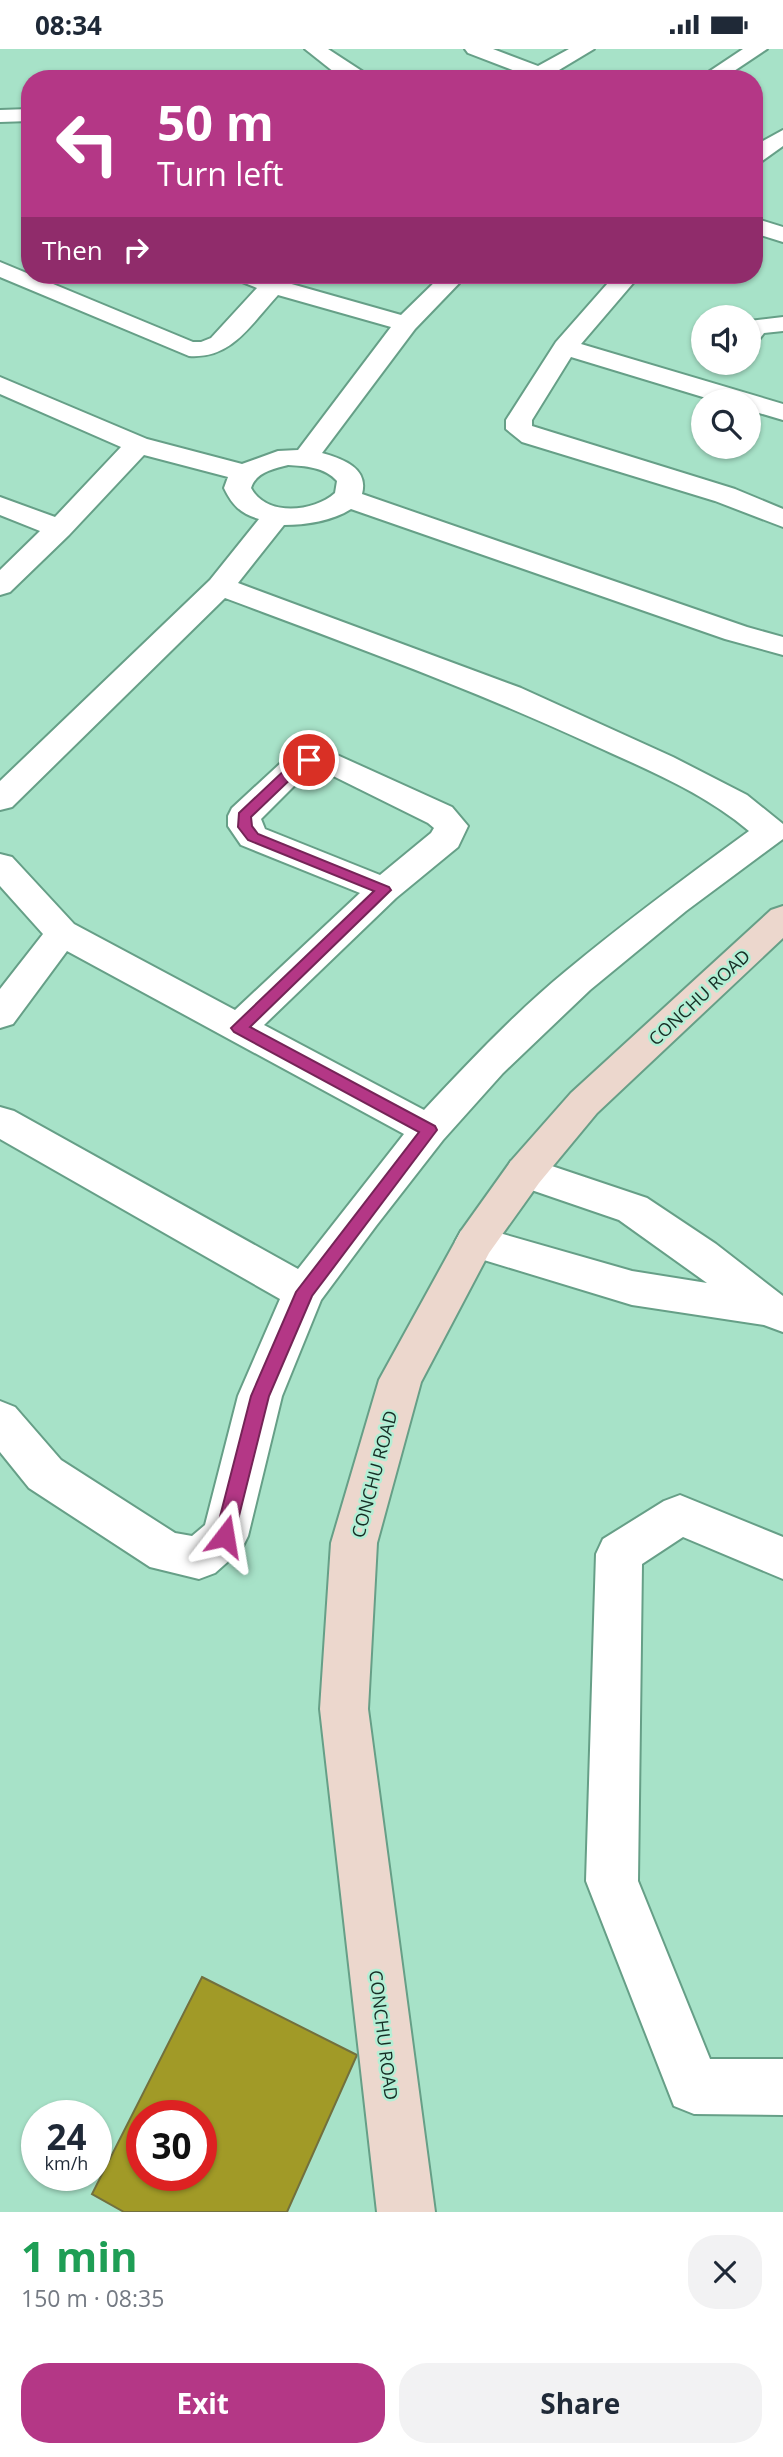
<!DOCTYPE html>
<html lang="en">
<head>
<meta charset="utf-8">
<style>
	:root { --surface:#fff; --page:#f2f2f3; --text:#1f2937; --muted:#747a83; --accent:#b43786 }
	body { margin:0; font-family:"Open Sans",sans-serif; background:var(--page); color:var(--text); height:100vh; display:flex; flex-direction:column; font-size:26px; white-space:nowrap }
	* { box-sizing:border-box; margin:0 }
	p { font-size:23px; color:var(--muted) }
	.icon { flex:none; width:38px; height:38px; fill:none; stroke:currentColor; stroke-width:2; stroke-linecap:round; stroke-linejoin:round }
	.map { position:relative; height:2163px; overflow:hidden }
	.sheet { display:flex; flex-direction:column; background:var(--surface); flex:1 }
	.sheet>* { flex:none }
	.hud { position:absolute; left:21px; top:21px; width:742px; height:214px; border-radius:28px; box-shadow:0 2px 5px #0004; background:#b43786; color:#fff; overflow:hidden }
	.buttons { position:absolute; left:691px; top:256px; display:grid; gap:14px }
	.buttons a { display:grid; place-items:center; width:70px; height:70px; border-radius:50%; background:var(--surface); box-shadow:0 2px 5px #0004; font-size:35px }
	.speed { position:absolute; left:21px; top:2051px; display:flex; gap:14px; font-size:35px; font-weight:700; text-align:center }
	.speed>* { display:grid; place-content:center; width:91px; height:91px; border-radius:50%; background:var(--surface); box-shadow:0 2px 5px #0004; line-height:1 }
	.speed small { font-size:18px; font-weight:400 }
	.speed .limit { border:10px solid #d22; background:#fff; color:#111 }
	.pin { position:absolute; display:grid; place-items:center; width:60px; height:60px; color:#fff; margin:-30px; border:4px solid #fff; border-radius:50%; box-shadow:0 2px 7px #0007 }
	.me { position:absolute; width:77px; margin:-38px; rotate:14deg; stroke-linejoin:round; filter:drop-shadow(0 0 5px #0008) }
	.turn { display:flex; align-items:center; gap:24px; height:147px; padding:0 21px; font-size:32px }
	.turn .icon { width:91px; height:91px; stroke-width:2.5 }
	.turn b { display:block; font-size:49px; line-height:60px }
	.then { display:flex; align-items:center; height:66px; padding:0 21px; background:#0003; gap:14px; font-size:26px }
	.round { display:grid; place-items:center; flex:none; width:74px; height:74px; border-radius:28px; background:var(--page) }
	.summary { display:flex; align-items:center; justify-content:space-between; height:119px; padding:0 21px }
	h1 { font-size:42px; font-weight:700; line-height:52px; color:#1e9e55 }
	.button { display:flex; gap:14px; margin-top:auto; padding:14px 21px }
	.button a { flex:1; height:80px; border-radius:28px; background:var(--accent); color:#fff; font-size:28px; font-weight:700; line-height:80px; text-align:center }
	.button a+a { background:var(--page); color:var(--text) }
	.status { display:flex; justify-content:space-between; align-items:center; height:49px; padding:0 35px; background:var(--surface); direction:ltr }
	.status svg { height:19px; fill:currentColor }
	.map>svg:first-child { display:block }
	.building { fill:#a19a27; stroke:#72703e; stroke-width:2; fill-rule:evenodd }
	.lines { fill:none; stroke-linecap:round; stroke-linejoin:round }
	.street-casing { stroke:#669f87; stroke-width:4 }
	.secondary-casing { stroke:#669f87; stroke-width:4 }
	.street { fill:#fff; fill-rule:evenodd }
	.secondary { fill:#ecd7cd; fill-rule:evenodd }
	.route { fill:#b43786; stroke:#752457; stroke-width:2 }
	.labels { text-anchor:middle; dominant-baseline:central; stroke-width:5; stroke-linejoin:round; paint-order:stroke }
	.street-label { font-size:18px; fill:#162e25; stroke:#b3efd5 }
</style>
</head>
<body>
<div class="status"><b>08:34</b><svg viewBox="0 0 49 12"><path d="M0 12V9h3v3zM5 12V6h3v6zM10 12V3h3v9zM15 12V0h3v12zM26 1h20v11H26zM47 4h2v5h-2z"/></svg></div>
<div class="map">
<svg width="783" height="2163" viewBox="0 0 783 2163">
	<rect width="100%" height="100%" fill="#a7e2c8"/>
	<path class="building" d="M202 1928 357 2006 287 2163H124L92 2145ZM142 2067H201V2126H142Z"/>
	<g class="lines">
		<defs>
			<g id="street">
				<path d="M305 0H328L374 30 339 27Z"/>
				<path d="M465 0H493L538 17 569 0H594L544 30H519L523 25 468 4Z"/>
				<path d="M743 0H767L722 30H698Z"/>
				<path d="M30 60V72L0 73V61Z"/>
				<path d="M783 81V97L762 112 754 113V97Z"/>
				<path d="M754 169 783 178V193L754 184Z"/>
				<path d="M0 213 193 293H201L211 289 257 239 237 231 233 226H295L288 234 401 266 442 226H467L415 280 322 404C343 410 369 419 362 445L747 578 783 588V606L725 590 351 460C332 472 306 476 284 476L238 534 521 639 673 708 747 746 783 775V790L686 862 590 941 503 1024 443 1091 376 1177 321 1251 282 1347 248 1487 241 1501 215 1524 199 1530 150 1518 29 1439 0 1403V1352L15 1358 61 1411 175 1484 192 1487 205 1476 238 1347 280 1250 0 1090V1058L14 1062 298 1220 404 1085 67 902 13 975 0 979V940L43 885 0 837V805L12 808 74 875 235 961 360 844 241 796 228 777V767L232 759 284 711 309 701H326L452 758 468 777 458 798 396 849 264 976 424 1061C469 1013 515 964 566 922 625 873 687 827 749 782 703 743 646 720 591 695 472 640 348 595 225 549L12 758 0 761V732L210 531 259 470C241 465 232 456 224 439L228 428 144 406 69 486 10 543 0 546V521L40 482 0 466V448L55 468 121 398 0 345V328L147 390 242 415 278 402 298 401 391 278 278 246C251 275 232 310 189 307L0 228ZM288 416C305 417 325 418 337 432L335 444C314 463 266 468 251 439 256 423 273 420 288 416ZM314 721H321L428 774 434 779 431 784 380 826 265 780 261 770 306 725Z"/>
				<path d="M615 226H640L581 295 783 355V371L749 361V352H716L571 308 532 371V377L735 440 783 460V478L715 452 522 393 506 380V371L556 293Z"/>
				<path d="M783 268V282L764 284 758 292 749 294V272Z"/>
				<path d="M525 1108 647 1149 716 1195 783 1247V1283L764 1276 632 1256 461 1204 455 1193 461 1182 475 1177 632 1222 707 1234 619 1171 511 1134 505 1123 511 1112Z"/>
				<path d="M680 1446 783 1488V1530L683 1488 642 1515 638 1832 710 2010H783V2066L694 2065 674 2057 586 1832 596 1505 603 1490 664 1452Z"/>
			</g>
			<path id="secondary" d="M783 857V889L597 1064 539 1134 489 1204 421 1333 377 1494 368 1660 435 2163H377L320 1660 331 1494 379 1331 461 1182 511 1112 571 1044 771 861Z"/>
		</defs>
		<use href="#street" class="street-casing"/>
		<use href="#secondary" class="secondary-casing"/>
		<use href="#street" class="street"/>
		<use href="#secondary" class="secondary"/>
	</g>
	<path class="route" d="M309 707 313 708V714L300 721 251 768 252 777 258 785 389 838 391 841 250 978 435 1077 437 1081 312 1247 269 1347 234 1487 232 1493 225 1496 218 1493 215 1487 251 1347 296 1243 419 1083 234 983 231 979 374 842 248 791 238 778 239 764 291 715Z"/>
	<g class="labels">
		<g class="street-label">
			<text transform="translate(699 948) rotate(-43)">CONCHU ROAD</text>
			<text transform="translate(374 1425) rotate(-75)">CONCHU ROAD</text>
			<text transform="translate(384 1986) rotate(83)">CONCHU ROAD</text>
		</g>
	</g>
</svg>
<div class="buttons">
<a><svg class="icon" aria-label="sound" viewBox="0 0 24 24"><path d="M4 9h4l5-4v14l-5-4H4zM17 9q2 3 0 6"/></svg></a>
<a><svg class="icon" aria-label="search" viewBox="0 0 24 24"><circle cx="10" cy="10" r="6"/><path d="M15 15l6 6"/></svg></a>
</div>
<div class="speed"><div>24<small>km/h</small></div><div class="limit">30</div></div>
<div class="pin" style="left:309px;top:711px;background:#d93025"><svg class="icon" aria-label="arrive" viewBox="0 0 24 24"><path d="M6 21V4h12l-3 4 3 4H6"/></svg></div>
<svg class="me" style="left:225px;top:1487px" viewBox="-20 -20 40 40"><path d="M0-17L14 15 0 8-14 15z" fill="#b43786" stroke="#fff" stroke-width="4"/></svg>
<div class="hud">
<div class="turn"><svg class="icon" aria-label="left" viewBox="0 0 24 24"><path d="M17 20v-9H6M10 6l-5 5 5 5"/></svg><div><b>50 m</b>Turn left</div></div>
<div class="then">Then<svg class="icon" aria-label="right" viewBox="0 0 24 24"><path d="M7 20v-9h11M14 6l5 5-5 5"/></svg></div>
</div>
</div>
<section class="sheet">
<div class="summary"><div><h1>1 min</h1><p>150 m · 08:35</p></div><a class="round"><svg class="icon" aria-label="close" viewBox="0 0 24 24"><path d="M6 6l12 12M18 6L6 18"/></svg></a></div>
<div class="button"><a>Exit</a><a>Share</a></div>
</section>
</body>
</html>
